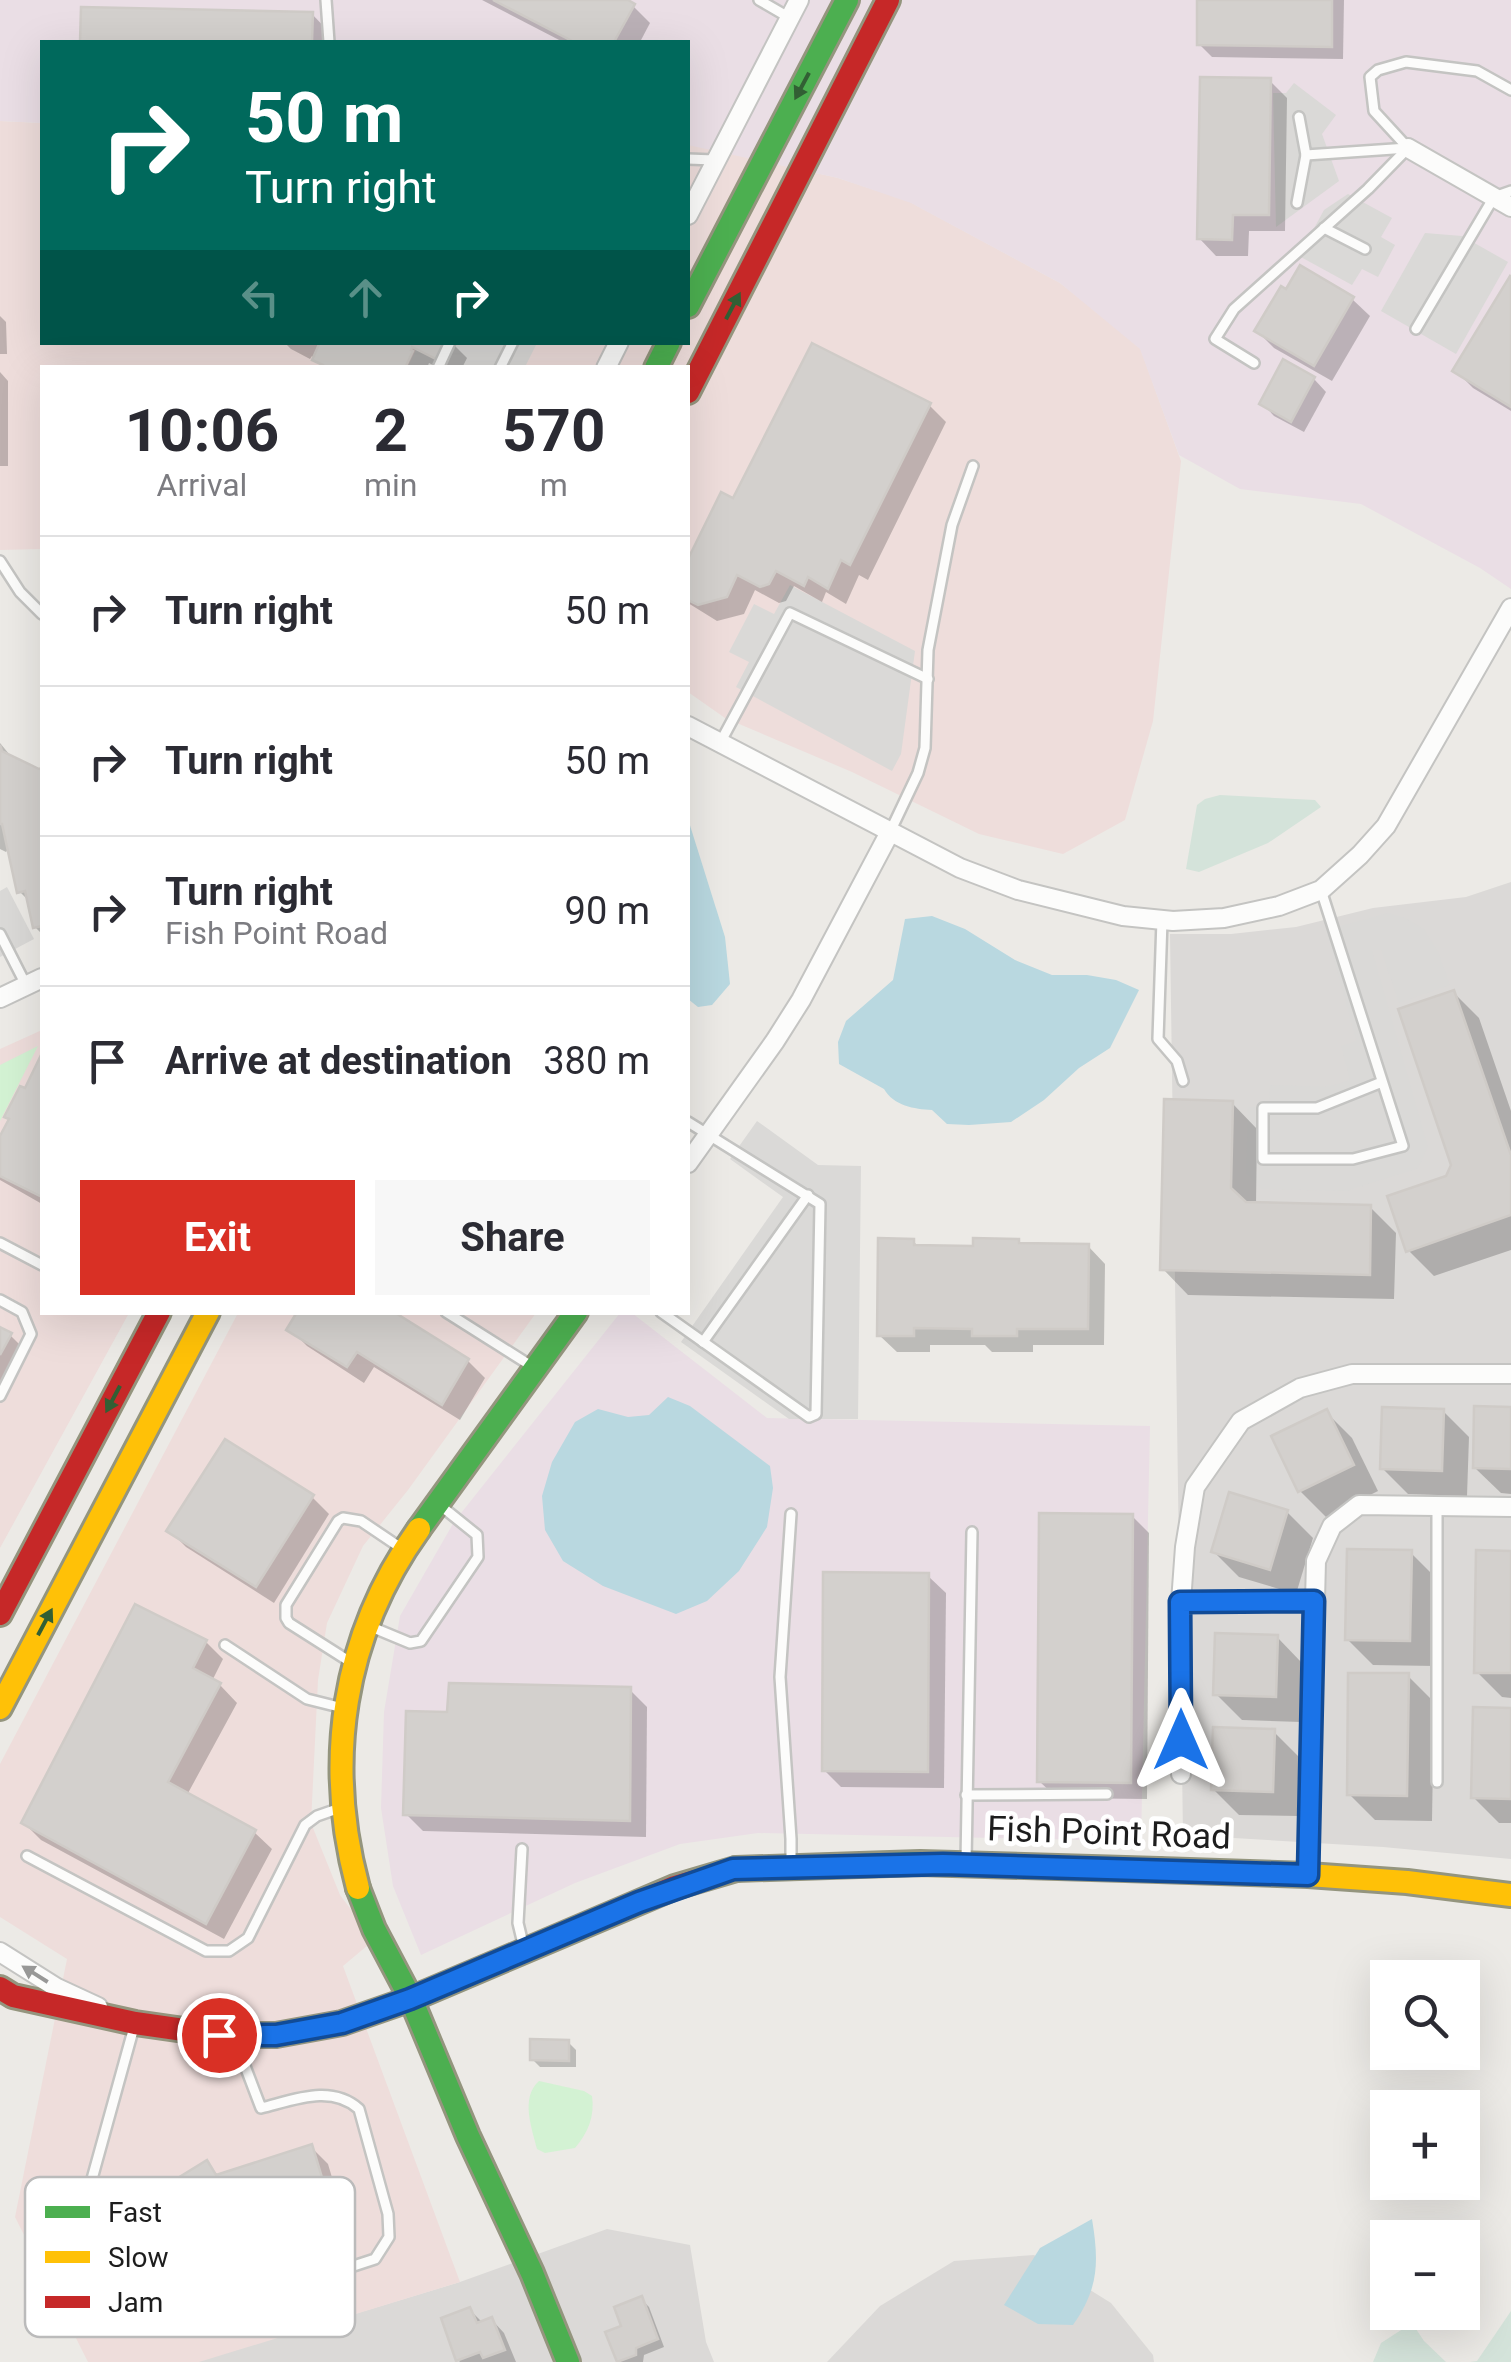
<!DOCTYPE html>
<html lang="en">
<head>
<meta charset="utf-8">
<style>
	:root { --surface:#fff; --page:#f7f7f7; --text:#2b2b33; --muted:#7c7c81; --line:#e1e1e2; --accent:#d93025 }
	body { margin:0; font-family:Roboto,sans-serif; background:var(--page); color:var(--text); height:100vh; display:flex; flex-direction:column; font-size:38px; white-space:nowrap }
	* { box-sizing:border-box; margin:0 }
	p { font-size:32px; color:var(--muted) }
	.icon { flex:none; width:55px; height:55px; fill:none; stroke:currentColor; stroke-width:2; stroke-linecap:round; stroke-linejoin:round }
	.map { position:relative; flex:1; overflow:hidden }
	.panel { position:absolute; left:40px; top:365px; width:650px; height:950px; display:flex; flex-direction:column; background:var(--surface); border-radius:0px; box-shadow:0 10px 40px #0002 }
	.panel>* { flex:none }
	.guide { position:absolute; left:40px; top:40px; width:650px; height:305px; border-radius:0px; box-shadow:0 10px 40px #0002; background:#00695c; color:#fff; overflow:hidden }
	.controls { position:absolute; left:1370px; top:1960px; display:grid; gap:20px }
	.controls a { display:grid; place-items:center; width:110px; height:110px; border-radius:0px; background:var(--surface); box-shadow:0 10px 40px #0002; font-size:50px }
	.pin { position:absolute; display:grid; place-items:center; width:85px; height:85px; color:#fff; margin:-42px; border:5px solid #fff; border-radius:50%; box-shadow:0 2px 10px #0007 }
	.me { position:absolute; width:110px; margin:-55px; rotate:0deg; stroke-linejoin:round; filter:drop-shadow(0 0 8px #0008) }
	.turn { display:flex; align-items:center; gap:35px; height:210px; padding:0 40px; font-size:45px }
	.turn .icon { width:130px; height:130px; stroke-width:2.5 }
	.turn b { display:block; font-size:70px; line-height:85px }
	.lanes { display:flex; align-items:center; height:95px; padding:0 40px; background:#0003; justify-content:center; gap:50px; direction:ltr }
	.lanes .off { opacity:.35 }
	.eta { display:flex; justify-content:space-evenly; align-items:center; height:170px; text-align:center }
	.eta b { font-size:60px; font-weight:700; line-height:70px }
	.primary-button { display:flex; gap:20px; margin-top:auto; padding:20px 40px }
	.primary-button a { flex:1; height:115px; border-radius:0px; background:var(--accent); color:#fff; font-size:40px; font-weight:700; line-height:115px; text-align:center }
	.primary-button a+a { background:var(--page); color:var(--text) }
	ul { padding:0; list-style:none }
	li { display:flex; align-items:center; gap:30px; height:150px; padding:0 40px; border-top:2px solid var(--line) }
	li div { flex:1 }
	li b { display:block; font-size:38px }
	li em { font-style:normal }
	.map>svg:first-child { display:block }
	.residential { fill:#dbd9d7 }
	.commercial { fill:#eedddb }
	.industrial { fill:#eadee5 }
	.religious { fill:#dad9d7 }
	.wetland { fill:#d4e3da }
	.park { fill:#d3f2d3 }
	.water { fill:#b9d8e0 }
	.shadow { fill:#0003 }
	.building { fill:#d3d0cd; stroke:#cfcbc7; stroke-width:2.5 }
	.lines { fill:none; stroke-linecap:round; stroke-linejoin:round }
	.lane-casing { stroke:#c4c4c2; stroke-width:14 }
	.street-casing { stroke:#c4c4c2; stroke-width:22 }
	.fast-casing { stroke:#94957e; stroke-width:28 }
	.slow-casing { stroke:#94957e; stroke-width:28 }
	.jam-casing { stroke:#94957e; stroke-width:28 }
	.lane { stroke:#fcfcfb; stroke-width:9 }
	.street { stroke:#fcfcfb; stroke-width:18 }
	.fast { stroke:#4caf50; stroke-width:22 }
	.slow { stroke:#ffc107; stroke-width:22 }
	.jam { stroke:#c62828; stroke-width:22 }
	.oneway { fill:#325f34 }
	.oneway2 { fill:#989897 }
	.route-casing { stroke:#114b97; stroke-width:25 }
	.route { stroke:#1a73e8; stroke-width:18 }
	.labels { text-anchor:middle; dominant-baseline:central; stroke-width:10; stroke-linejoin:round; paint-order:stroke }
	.street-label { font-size:35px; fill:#1d1d1d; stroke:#fff }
	.key { fill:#fff; stroke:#bbb; stroke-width:2.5 }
	.key-label { font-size:28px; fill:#1d1d1d }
</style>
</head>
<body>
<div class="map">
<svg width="1511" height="2362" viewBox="0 0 1511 2362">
	<rect width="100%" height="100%" fill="#eceae6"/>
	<g class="residential">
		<path d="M1511 882V1859L1383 1847 1183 1835 1170 934H1231L1296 927 1373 908 1466 897Z"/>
		<path d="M607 2229 690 2245 706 2342 714 2362H196L460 2282Z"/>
		<path d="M1034 2255 1111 2303 1153 2355 1154 2362H827L880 2306 954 2261Z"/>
	</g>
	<g class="commercial">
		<path d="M0 121 42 123V342H688V144L838 178 908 201 1060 283 1139 345 1181 461 1153 721 1125 820 1063 854 979 834 852 772 725 718 688 692V368H42V549L0 550Z"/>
		<path d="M42 1030V1312L129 1313 0 1548V1049Z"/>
		<path d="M238 1313H536L408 1490 363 1546 327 1623 318 1680 311 1823 340 1895 374 1940 343 1966 460 2282 199 2362H88L15 2217 67 1959 0 1917V1764Z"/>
	</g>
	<g class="industrial">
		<path d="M0 0H1511V589L1480 568 1361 504 1240 489 1179 455 1140 349 1060 283 911 203 838 178 688 145V42H42V123L0 121Z"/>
		<path d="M620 1313H632L767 1418 1150 1426 1141 1841 758 1833 680 1844 575 1883 421 1955 393 1886 381 1808 384 1712 400 1616 454 1522Z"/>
	</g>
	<g class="religious">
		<path d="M1294 83 1336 115 1322 134 1339 181 1276 227 1273 93H1286Z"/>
		<path d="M1348 194 1392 218 1381 237 1395 245 1378 277 1362 269 1352 285 1299 256 1324 210Z"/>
		<path d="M1425 233 1462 236 1508 262 1456 354 1381 311Z"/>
		<path d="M419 343H537L525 367 407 368Z"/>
		<path d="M790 585 915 651 901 754 892 771 736 687 749 662 729 652 754 604 774 614Z"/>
		<path d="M7 887 34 939 0 957V891Z"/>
		<path d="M1388 913 1407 919 1424 929 1438 951 1450 985 1399 1003 1381 950H1372L1428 1147 1418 1168 1347 1191 1262 1189 1246 1173 1248 1107H1269L1270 1085 1327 1087 1350 1080 1341 1046 1356 1041 1326 930Z"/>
		<path d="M757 1121 818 1165 861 1166 858 1419H789L681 1342 783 1197 730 1159Z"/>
	</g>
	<g class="wetland">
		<path d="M1220 795 1315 800 1321 807 1268 843 1199 872 1186 869 1197 805 1205 799Z"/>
		<path d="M1511 2311V2362H1470L1477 2361Z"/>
		<path d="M1412 2323 1424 2341 1446 2362H1373L1381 2343Z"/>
	</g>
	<g class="park">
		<path d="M38 1046 0 1121V1065Z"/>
		<path d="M539 2081 584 2091 592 2096C595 2116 588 2133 575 2148L545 2153 537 2149C532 2128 520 2098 539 2081Z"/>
	</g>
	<g class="water">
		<path d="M688 819 725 937 730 984 712 1005 698 1007 688 999Z"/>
		<path d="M932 916 965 929 1015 960 1052 975H1087L1116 980 1139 990 1110 1048 1079 1068 1044 1100 1011 1122 969 1125 947 1124 932 1110C914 1109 894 1106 884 1089L839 1064 838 1042 846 1021 893 980 905 919Z"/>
		<path d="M668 1397 690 1406 770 1466 773 1488 767 1527 739 1571 707 1601 676 1614 603 1586 563 1561 545 1530 542 1496 552 1462 575 1422 598 1409 628 1417 649 1415Z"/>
		<path d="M1092 2219C1099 2262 1099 2288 1073 2325L1038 2324 1004 2305 1040 2248Z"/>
	</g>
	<g class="shadow">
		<path d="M482 0H622L633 6 650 23 640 42H563Z"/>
		<path d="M1200 0H1344L1343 59 1212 57 1199 44Z"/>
		<path d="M83 9 312 14 329 32V42H82Z"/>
		<path d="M1270 81 1287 98 1285 231H1249L1248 256H1216L1199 238Z"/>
		<path d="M1511 280V411L1473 388 1456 371Z"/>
		<path d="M1287 293 1352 299 1370 316 1332 381 1274 348 1257 331Z"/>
		<path d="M0 316 6 322 7 354H0Z"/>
		<path d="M284 342H451L467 358 462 368H439L429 363 427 368H323L312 356 310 359 291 349Z"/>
		<path d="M0 372 8 381V466H0Z"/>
		<path d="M1314 379 1326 392 1304 432 1274 416 1262 403Z"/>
		<path d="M929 405 946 422 868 580 859 575 846 604 826 592 822 602 794 586 786 601 779 603 755 590 744 614 717 621 688 603V564L722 495 734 501Z"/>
		<path d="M0 743 14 760 39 772 42 771V934L35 927 30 902 20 892 10 847 6 852 0 849Z"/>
		<path d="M1454 993 1479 1018 1511 1111V1250L1434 1276 1408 1250 1454 1165Z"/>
		<path d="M42 1058V1204L0 1180V1141Z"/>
		<path d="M1232 1103 1257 1129 1256 1205 1370 1207 1396 1233 1394 1299 1188 1295 1163 1269Z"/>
		<path d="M913 1241 919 1247 976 1248 1018 1241 1022 1246H1088L1105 1264 1104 1345H1033V1352H992L985 1345H930V1352H897L879 1335Z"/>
		<path d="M389 1312 468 1361 485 1378 460 1420 374 1367 364 1383 307 1346 290 1329Z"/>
		<path d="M0 1329 10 1335 27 1352 0 1402Z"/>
		<path d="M1511 1409V1494L1501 1493 1475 1468Z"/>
		<path d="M1443 1411 1469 1437 1467 1496 1408 1494 1382 1468Z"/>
		<path d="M1326 1412 1352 1438 1378 1491 1326 1517 1300 1491Z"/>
		<path d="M312 1497 329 1514 274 1603 186 1547 169 1530Z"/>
		<path d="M1287 1512 1313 1538 1296 1594 1239 1577 1213 1551Z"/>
		<path d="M1132 1516 1149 1533 1147 1799 1057 1798 1039 1781Z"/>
		<path d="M1411 1553 1437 1579 1435 1666 1373 1665 1347 1639Z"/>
		<path d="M1511 1553V1698L1502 1697 1477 1672Z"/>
		<path d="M928 1576 946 1593 944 1788 841 1787 824 1770Z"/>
		<path d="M1277 1637 1302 1663 1301 1722 1242 1720 1216 1694Z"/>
		<path d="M206 1642 223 1659 212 1681 220 1685 237 1703 187 1795 254 1832 272 1849 224 1939 41 1840 24 1823Z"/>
		<path d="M1408 1676 1434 1702 1432 1821 1375 1820 1349 1794Z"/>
		<path d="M630 1690 647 1707 646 1837 423 1831 406 1814 449 1715Z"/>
		<path d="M1511 1710V1823H1499L1473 1797Z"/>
		<path d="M1274 1732 1300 1758 1298 1816 1239 1815 1213 1789Z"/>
		<path d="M568 2042 576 2050V2067H540L532 2059Z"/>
		<path d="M311 2147 328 2164 349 2235 246 2266 250 2281 207 2293 190 2276 206 2163 219 2176Z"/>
		<path d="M641 2299 649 2307 664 2347 644 2355 643 2362H620L625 2327Z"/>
		<path d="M470 2310 483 2323 492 2320 504 2333 516 2362H460L458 2360Z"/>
	</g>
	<g class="building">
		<path d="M493 0H628L635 4 614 42H574Z"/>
		<path d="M1197 0H1332V47L1197 45Z"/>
		<path d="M81 7 313 12 312 42H80Z"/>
		<path d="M1200 77 1271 78 1269 215H1233L1232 240 1197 239Z"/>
		<path d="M1300 265 1354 297 1314 366 1254 331 1281 286 1286 289Z"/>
		<path d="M1510 276 1511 277V407L1452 371Z"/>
		<path d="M320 342H450L440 361 412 347 411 350 413 351 405 368H322L323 365 312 360Z"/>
		<path d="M812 343 931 403 850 565 841 560 828 589 808 577 804 586 776 571 769 584 760 587 737 575 727 597 698 605 688 600V559L721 492 733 498Z"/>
		<path d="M1283 359 1315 377 1291 422 1259 404Z"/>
		<path d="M0 745 2 751 39 769 42 768V926L33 928 25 891 17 893 2 824H0Z"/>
		<path d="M1454 990 1511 1155V1215L1406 1252 1387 1196 1446 1176 1451 1165 1398 1009Z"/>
		<path d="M42 1053V1197L0 1176V1136L9 1119 4 1117 20 1086 25 1088Z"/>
		<path d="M1164 1099 1233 1101 1231 1188 1246 1202 1371 1205 1370 1275 1160 1270Z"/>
		<path d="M878 1238 914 1239V1245L973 1246V1238L1019 1239V1243L1089 1244 1088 1329H1017V1336H972V1329L914 1328V1336H877Z"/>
		<path d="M297 1312H394L469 1359 442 1405 357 1352 347 1367 286 1330Z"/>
		<path d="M0 1327 12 1333 0 1355Z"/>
		<path d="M1474 1406 1511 1407V1469L1473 1468Z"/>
		<path d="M1382 1407 1444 1409 1442 1471 1380 1469Z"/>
		<path d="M1327 1409 1354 1465 1298 1492 1271 1436Z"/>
		<path d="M225 1439 314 1495 256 1587 166 1531Z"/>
		<path d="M1229 1492 1288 1510 1270 1570 1211 1552Z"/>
		<path d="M1039 1513 1133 1514 1131 1783 1037 1782Z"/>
		<path d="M1347 1549 1412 1550 1410 1641 1345 1640Z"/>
		<path d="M1476 1550 1511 1551V1673H1474Z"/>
		<path d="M823 1572 929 1573 928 1772 822 1771Z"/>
		<path d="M135 1604 207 1640 193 1668 221 1683 168 1782 256 1830 206 1924 21 1823Z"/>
		<path d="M1215 1633 1278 1635 1276 1697 1213 1695Z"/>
		<path d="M1348 1673H1409L1407 1796 1347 1795Z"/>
		<path d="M449 1683 631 1687 630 1821 403 1815 406 1711 447 1712Z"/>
		<path d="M1473 1707 1511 1708V1799L1471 1798Z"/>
		<path d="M1213 1727 1275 1729 1273 1792 1211 1790Z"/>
		<path d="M530 2039 569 2040V2061L530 2060Z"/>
		<path d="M312 2144 334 2218 230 2249 235 2264 188 2277 134 2205 207 2160 216 2175Z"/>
		<path d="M642 2296 658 2339 636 2348V2355L617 2362 605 2332 621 2326 614 2307Z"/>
		<path d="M470 2307 477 2323 492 2317 505 2350 483 2358 480 2352 456 2361 441 2318Z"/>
	</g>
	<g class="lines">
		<defs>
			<g id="lane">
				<path d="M326 0 329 42"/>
				<path d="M759 0 790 18"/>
				<path d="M1299 117 1306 155 1408 148"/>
				<path d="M1408 148 1374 111 1370 77 1378 70 1406 62 1477 71 1511 90"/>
				<path d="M688 159 714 160"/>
				<path d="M1297 203 1306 155"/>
				<path d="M1324 228 1365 249"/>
				<path d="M1416 329 1494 197 1511 191"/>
				<path d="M1254 363 1215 339 1234 309 1368 189 1408 148"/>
				<path d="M438 368 450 342"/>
				<path d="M500 368 513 342"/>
				<path d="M0 561 20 592 42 614"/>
				<path d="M720 743 790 613 928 679"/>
				<path d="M890 832 918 773 925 748 928 650 952 525 973 466"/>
				<path d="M1321 890 1403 1146 1353 1159H1263V1108H1317L1382 1082"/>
				<path d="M1162 920 1158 1039 1177 1061 1183 1081"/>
				<path d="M0 934 26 985"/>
				<path d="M0 1243 42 1265"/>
				<path d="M0 1300 22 1312 31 1334 0 1396"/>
				<path d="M446 1312 533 1367"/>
				<path d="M661 1312 809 1417 816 1414 820 1204 688 1122"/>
				<path d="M703 1342 808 1195"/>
				<path d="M1437 1506V1782"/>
				<path d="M791 1514 780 1677 791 1839V1864"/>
				<path d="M369 1626 410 1643 421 1641 478 1557 477 1535 441 1506"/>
				<path d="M225 1645 307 1699 343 1708"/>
				<path d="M352 1663 289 1623 286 1618V1605L338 1521 343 1518 361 1521 401 1548"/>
				<path d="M966 1795 1107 1794"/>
				<path d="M522 1849 518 1923 524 1948"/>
				<path d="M27 1856 206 1951H229L248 1938 305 1825 317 1816 340 1808"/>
				<path d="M966 1861 972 1532"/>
				<path d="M134 2027 92 2179 95 2217 153 2304 179 2323 375 2259 389 2237 388 2214 359 2109C331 2084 294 2100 261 2108L234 2037"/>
			</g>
			<g id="street">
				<path d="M1408 148 1511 207"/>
				<path d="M688 215 799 0"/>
				<path d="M606 368 619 342"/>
				<path d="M688 726 960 868 1018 890 1123 916 1173 921 1224 918 1279 906 1321 890 1360 855 1386 826 1511 608"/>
				<path d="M0 998 42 978"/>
				<path d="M688 1163 775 1041 801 1000 890 832"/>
				<path d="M1181 1602 1314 1601"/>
				<path d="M1181 1774V1602L1185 1547 1195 1487 1241 1421 1300 1388 1352 1374H1511"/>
				<path d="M1308 1875 1316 1561 1332 1526 1359 1505 1511 1507"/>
				<path d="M0 1952 57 1988 98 2007"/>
			</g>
			<g id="fast">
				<path d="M688 306 847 0"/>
				<path d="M656 368 669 342"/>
				<path d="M419 1529 576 1312"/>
				<path d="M736 1869 920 1863 1159 1870"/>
				<path d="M358 1888 374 1929 411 1999 468 2136 532 2273 568 2362"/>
			</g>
			<g id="slow">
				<path d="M0 1708 208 1312"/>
				<path d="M1159 1870 1308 1875 1407 1882 1511 1895"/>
				<path d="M358 1888C324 1762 342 1636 419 1529"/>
			</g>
			<g id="jam">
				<path d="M688 392 888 0"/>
				<path d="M0 1614 159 1312"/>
				<path d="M0 1988 13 1996 135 2023 219 2035H276L342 2023 411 1999 675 1887 736 1869"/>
			</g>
		</defs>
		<use href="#lane" class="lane-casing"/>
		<use href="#street" class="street-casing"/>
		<use href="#fast" class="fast-casing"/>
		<use href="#slow" class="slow-casing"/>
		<use href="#jam" class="jam-casing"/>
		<use href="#lane" class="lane"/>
		<use href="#street" class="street"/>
		<use href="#fast" class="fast"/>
		<use href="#slow" class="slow"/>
		<use href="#jam" class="jam"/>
	</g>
	<defs><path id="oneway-solid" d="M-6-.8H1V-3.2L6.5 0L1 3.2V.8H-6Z" transform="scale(2.5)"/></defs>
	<g class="oneway">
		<use href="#oneway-solid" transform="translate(802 86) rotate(118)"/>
		<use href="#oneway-solid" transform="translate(733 306) rotate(-62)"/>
		<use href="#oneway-solid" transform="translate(113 1399) rotate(118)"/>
		<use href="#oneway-solid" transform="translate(45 1622) rotate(-62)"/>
	</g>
	<use class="oneway2" href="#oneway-solid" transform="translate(35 1974) rotate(-148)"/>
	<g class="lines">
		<defs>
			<path id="route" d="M219 2035H276L342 2023 410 1999 639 1902 733 1869 943 1864 1308 1875 1314 1601 1180 1602 1181 1740"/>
		</defs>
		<use href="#route" class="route-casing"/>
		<use href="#route" class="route"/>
	</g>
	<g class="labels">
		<g class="street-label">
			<text transform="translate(1109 1833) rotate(2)">Fish Point Road</text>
		</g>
	</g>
	<rect x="25" y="2177" width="330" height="160" rx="15" class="key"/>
	<rect x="45" y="2206" width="45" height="12" fill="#4caf50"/>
	<rect x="45" y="2251" width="45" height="12" fill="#ffc107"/>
	<rect x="45" y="2296" width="45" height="12" fill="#c62828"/>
	<g class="key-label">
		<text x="108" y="2222">Fast</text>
		<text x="108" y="2267">Slow</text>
		<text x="108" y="2312">Jam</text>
	</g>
</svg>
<div class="controls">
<a><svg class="icon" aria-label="search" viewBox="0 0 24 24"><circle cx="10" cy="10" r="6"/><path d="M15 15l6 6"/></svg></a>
<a>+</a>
<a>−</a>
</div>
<div class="pin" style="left:219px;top:2035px;background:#d93025"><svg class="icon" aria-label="arrive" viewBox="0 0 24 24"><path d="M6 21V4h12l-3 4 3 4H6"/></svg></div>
<svg class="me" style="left:1181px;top:1740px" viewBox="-20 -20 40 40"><path d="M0-17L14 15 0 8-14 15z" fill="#1a73e8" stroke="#fff" stroke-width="4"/></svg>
<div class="guide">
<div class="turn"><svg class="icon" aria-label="right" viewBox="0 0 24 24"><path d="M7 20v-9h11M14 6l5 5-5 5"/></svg><div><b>50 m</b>Turn right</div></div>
<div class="lanes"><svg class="icon off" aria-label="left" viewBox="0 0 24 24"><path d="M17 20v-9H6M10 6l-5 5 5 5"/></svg><svg class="icon off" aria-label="ahead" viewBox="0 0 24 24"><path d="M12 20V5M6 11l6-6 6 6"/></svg><svg class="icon" aria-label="right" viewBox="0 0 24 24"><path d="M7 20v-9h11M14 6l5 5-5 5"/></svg></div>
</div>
<section class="panel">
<div class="eta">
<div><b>10:06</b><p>Arrival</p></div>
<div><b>2</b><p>min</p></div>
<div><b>570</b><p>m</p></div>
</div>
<ul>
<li><svg class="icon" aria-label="right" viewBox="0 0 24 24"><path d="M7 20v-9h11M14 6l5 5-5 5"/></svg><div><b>Turn right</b></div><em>50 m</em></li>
<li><svg class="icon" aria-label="right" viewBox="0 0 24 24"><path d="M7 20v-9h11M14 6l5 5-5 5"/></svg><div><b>Turn right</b></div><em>50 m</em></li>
<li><svg class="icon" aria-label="right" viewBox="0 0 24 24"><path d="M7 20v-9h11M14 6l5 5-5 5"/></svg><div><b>Turn right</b><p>Fish Point Road</p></div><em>90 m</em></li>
<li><svg class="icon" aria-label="arrive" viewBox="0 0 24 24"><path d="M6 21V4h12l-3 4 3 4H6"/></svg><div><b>Arrive at destination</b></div><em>380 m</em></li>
</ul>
<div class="primary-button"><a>Exit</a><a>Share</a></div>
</section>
</div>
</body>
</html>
